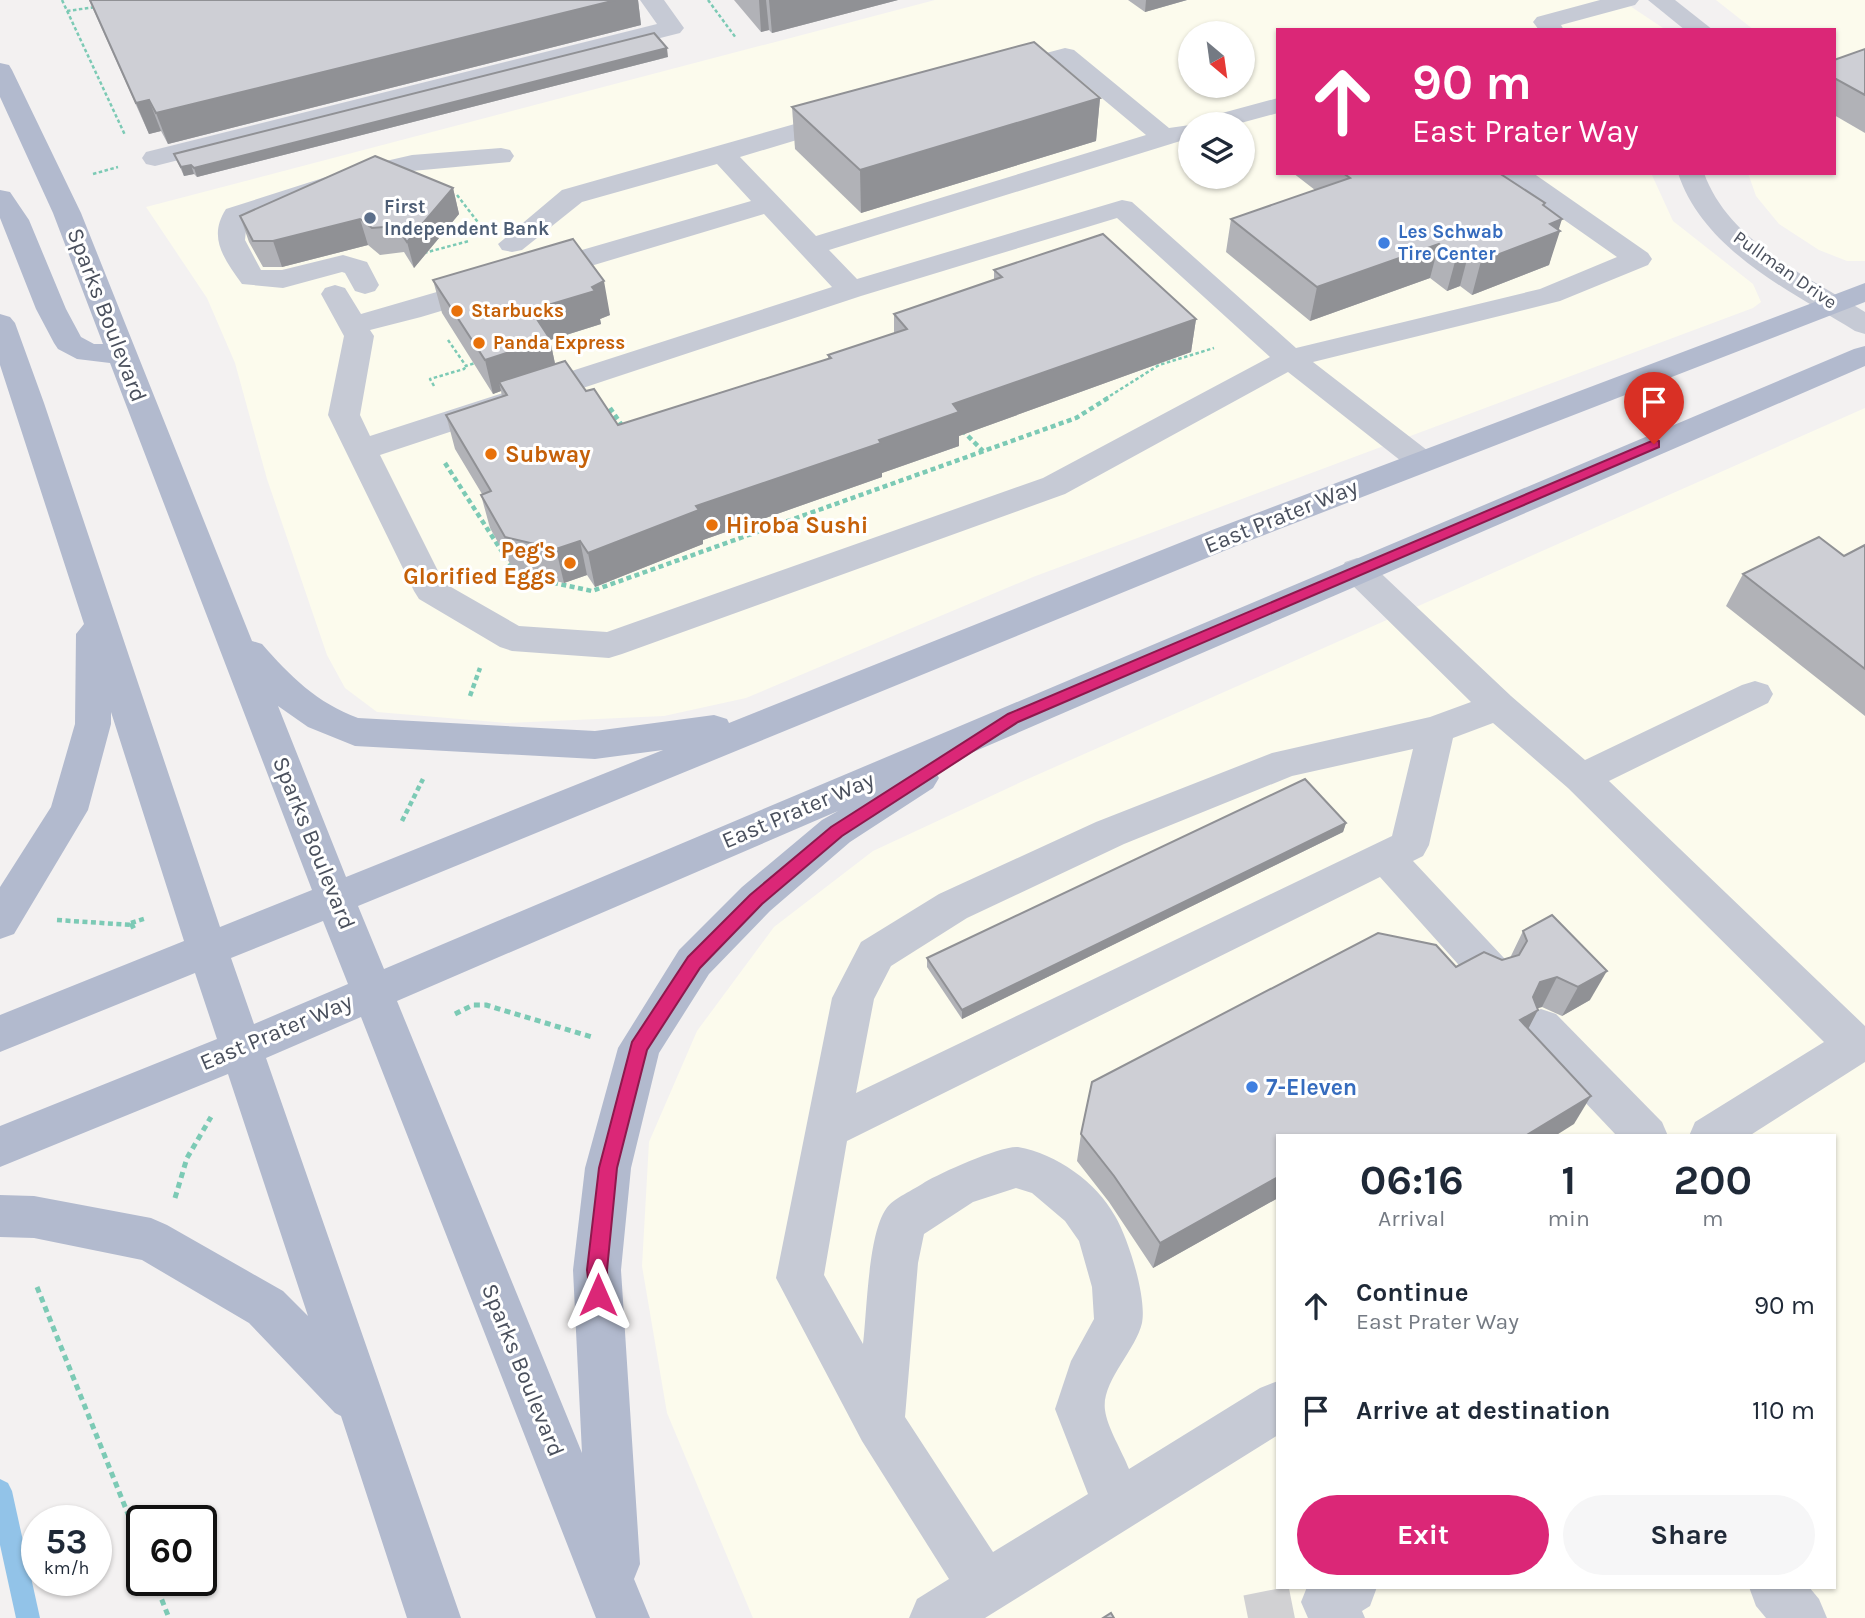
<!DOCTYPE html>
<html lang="en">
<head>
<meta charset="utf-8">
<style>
	:root { --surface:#fff; --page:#f6f6f7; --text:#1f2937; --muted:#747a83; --accent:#db2777 }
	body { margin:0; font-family:Karla,sans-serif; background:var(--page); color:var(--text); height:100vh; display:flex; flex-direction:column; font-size:26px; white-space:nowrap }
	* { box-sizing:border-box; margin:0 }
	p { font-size:23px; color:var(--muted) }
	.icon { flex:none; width:38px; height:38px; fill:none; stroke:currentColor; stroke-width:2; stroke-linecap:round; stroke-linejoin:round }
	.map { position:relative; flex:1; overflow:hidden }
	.drawer { position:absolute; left:1276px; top:1134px; width:560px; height:455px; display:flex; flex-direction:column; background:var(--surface); border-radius:0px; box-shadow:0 2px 5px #0004 }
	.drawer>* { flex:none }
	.guide { position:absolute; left:1276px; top:28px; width:560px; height:147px; border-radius:0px; box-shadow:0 2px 5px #0004; background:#db2777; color:#fff; overflow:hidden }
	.needle { width:46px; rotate:151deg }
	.buttons { position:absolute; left:1178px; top:21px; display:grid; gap:14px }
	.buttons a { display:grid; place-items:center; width:77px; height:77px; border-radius:50%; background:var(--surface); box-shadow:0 2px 5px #0004; font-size:35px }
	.speed { position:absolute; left:21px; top:1505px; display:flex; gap:14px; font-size:35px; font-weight:700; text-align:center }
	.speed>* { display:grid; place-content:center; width:91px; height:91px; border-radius:50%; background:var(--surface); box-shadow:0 2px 5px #0004; line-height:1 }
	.speed small { font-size:18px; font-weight:400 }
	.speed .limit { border:4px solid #111; border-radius:10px; background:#fff; color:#111 }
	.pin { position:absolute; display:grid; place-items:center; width:60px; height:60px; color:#fff; margin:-72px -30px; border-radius:50% 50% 50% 0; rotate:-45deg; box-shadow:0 0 7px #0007 }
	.pin .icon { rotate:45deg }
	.me { position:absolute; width:77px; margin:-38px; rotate:0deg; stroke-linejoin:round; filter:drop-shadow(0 0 5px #0008) }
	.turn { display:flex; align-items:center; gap:24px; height:147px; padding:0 21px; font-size:32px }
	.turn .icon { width:91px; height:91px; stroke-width:2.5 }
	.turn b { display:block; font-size:49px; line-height:60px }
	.eta { display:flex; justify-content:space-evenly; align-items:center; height:119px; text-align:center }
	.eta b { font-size:42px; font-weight:700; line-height:49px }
	.button { display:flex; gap:14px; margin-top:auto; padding:14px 21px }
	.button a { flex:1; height:80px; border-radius:42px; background:var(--accent); color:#fff; font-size:28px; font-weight:700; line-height:80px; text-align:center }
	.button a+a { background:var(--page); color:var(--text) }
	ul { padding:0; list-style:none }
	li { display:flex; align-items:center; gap:21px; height:105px; padding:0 21px }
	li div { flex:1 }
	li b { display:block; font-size:26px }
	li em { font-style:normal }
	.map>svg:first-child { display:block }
	.commercial { fill:#fcfbed; fill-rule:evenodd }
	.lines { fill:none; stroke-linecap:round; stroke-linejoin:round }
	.stream { fill:#92c3e8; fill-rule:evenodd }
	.minor-tunnel { stroke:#d1d1d3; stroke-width:46; stroke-dasharray:46 24; stroke-linecap:butt }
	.path-far2 { stroke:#7ccab5; stroke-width:2.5; stroke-dasharray:3.5 2.5; stroke-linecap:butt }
	.path-far1 { stroke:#7ccab5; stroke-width:4.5; stroke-dasharray:5 3.5; stroke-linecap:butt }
	.path { stroke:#7ccab5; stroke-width:5; stroke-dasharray:6 4.5; stroke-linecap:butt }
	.minor { fill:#c6cad5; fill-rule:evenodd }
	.major { fill:#b2bace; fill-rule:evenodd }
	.wall { fill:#b1b2b7 }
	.shaded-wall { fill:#909195 }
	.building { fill:#cecfd5; stroke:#909195; stroke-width:2 }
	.route { fill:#db2777; stroke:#8e194d; stroke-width:2 }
	.service-dot { fill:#5c6f8a; stroke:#fff; stroke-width:2.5 }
	.shop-dot { fill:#3f7fe0; stroke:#fff; stroke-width:2.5 }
	.food-dot { fill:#e8710a; stroke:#fff; stroke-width:2.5 }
	.labels { text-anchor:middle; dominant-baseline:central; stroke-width:6; stroke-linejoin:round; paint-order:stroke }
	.far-service-label { font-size:19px; font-weight:bold; fill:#4e5e75; stroke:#fff; text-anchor:start }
	.far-shop-label { font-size:19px; font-weight:bold; fill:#366cbe; stroke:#fff; text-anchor:start }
	.far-street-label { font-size:19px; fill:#4a505d; stroke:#fff }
	.far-food-label { font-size:19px; font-weight:bold; fill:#c56008; stroke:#fff; text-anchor:start }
	.street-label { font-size:23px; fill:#4a505d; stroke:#fff }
	.food-label { font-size:23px; font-weight:bold; fill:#c56008; stroke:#fff; text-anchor:start }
	.shop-label { font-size:23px; font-weight:bold; fill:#366cbe; stroke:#fff; text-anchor:start }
</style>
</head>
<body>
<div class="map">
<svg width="1865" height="1618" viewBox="0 0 1865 1618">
	<rect width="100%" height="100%" fill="#f3f1f1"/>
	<g class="commercial">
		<path d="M935 0H1621L1666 30H1278V173H1651L1673 221 1753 284 1761 302 1753 308 1033 577 746 698 664 716 507 723 377 712 345 688 327 655 267 479 235 363 207 298 146 207ZM1190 33H1242V86H1190ZM1190 124H1242V177H1190Z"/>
		<path d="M1716 0H1865V261H1847L1819 250 1779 224 1756 196 1748 173H1834V30H1754Z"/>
		<path d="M1865 408V1618H753L667 1413 642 1266 649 1142 697 1031 774 927 873 851 1021 782ZM1278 1136H1834V1587H1278Z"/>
	</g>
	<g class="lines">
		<path class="stream" d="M0 1479 8 1483 12 1491 40 1618H16L0 1545Z"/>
		<path class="minor-tunnel" d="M1248 1618 1328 1602"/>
		<g class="path-far2">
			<path d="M62 0 125 135"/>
			<path d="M708 0 736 38"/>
			<path d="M67 11 96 7"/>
			<path d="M93 174 118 167"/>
			<path d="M457 195 480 225"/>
			<path d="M424 253 469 241"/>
			<path d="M448 340 466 366 478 362"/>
			<path d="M434 386 430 379 464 369 466 366"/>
			<path d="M1105 399 1159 365 1214 348"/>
		</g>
		<g class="path-far1">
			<path d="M610 408 623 427"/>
			<path d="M962 430 983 451"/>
			<path d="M445 463 517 575 592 591 1076 418 1108 398"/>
			<path d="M470 696 480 668"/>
			<path d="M402 821 423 779"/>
			<path d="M57 920 132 925"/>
			<path d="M131 923 147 918"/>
		</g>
		<g class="path">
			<path d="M131 923 135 931"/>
			<path d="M455 1014 473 1005H486L592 1037"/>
			<path d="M175 1198 187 1158 211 1117"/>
			<path d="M37 1287 142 1549"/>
			<path d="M154 1580 169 1618"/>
		</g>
		<g class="minor">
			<path d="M640 0H664L684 28 680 33 155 166 146 164 142 158 146 152 657 24Z"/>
			<path d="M1600 0H1639L1635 5 1561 25 1564 30H1539L1533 22 1537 17Z"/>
			<path d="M1648 0H1675L1713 30H1685Z"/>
			<path d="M1065 48 1074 50 1169 128 1190 125V138L829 250 857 279 1122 200 1132 202 1296 348 1540 289 1617 257 1506 179 1502 173H1533L1648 253 1652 259 1648 265 1560 301 1313 362 1432 454 1437 461 1432 468 1421 471 1410 468 1288 372 1065 494 622 654 609 658 512 651 500 647 419 599 414 591 328 415 344 336 321 294 325 288 335 285 345 288 361 314 751 201 717 164 582 202 522 250 512 252 502 250 498 244 562 190 844 110 853 113 857 118 853 123 740 157 816 236 1146 135 1061 64 1002 79 993 77 990 72 993 67ZM764 214 832 287 370 436 360 415 374 336 370 330 421 317ZM1117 218 1270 357 1043 478 607 632 519 626 444 583 380 455 861 296Z"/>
			<path d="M1278 98V113L1237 124H1196L1200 119Z"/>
			<path d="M501 148 510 150 514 156 510 162 412 171 368 181 247 220 245 240 261 270H282L343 255 367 262 379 285 375 291 365 294 355 291 345 273 342 272 283 288 242 284C225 260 207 238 226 209L351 169 412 155Z"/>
			<path d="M1678 173H1704C1728 241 1808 277 1865 312V334L1855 331C1790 291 1703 250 1678 173Z"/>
			<path d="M1357 558 1369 562 1511 696 1585 760 1742 685 1755 681 1768 685 1773 694 1768 703 1609 781 1865 1026V1062L1749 1136H1689L1695 1122 1824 1042 1568 788 1493 723 1453 738 1429 845 1423 856 1413 861 1504 958 1510 970 1504 982 1489 987 1474 982 1380 877 847 1141 824 1275 863 1344C867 1311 868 1235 886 1209 893 1198 914 1190 925 1182 940 1173 1002 1145 1018 1147 1057 1154 1096 1182 1115 1216 1128 1238 1147 1297 1142 1323 1136 1350 1101 1382 1105 1410 1107 1427 1123 1453 1129 1469L1260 1388 1278 1381V1435L985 1618H909L917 1599 949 1579 862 1441 776 1278 832 998 861 942 939 894 1096 822 1272 753 1430 717 1471 702 1345 578 1340 570 1345 562ZM1413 749 1392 836 856 1093 874 999 891 966 967 918 1124 844 1292 776ZM1016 1188 1032 1193 1065 1221 1079 1241 1092 1287 1094 1319 1071 1361 1055 1409 1088 1494 993 1552 905 1417 918 1263 924 1234 973 1202Z"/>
			<path d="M1541 1009 1556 1014 1662 1122 1668 1136H1617L1526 1040 1520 1027 1526 1014Z"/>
			<path d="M1307 1587H1377L1370 1606 1362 1611 1365 1618H1308L1301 1602Z"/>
			<path d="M1749 1587H1809L1819 1599 1827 1618H1766L1756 1606Z"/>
		</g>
		<path class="major" d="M0 63 9 65 12 70 81 213 252 641 262 644C290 676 317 703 358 718L595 731 714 715 727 719 729 723 1212 530 1865 283V302L1236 546 358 906 384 969 1854 349 1865 346V366L934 769 939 778 933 788 850 842 770 911 709 974 659 1053 631 1168 621 1270 640 1564 634 1579 650 1618H596L361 1017 266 1058 461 1618H407L341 1416 335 1413 249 1323 142 1260 34 1238 0 1237V1195L34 1196 151 1218 167 1225 283 1291 308 1316 228 1074 0 1167V1126L217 1039 195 973 0 1052V1015L184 941 111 712V724L88 810 14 934 0 939V887L51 807 75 724 76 634 84 624 0 365V314L10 317 15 323 44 403 220 927 312 890 110 363 77 359 58 349 54 343 36 309 0 218V190L10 192 29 220 66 309 81 337 94 344H103L53 213 0 97ZM278 706 308 727 355 746 595 759 663 750 346 877ZM838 811 822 820 742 887 679 950 618 1048 585 1168 573 1270 582 1453 397 1001ZM323 921 348 984 254 1024 231 958Z"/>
	</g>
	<g class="wall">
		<path d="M89 0H638L641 25 168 144 161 131 149 134Z"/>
		<path d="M734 0H898L772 33 769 30 761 32Z"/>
		<path d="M1128 0H1187L1145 12Z"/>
		<path d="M1865 49V133L1834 115V60Z"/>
		<path d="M668 57 197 177 194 174 184 176 174 154Z"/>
		<path d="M1100 98 1096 141 861 213 795 149 792 107Z"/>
		<path d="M1293 173H1499L1545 203 1544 206 1558 230 1549 265 1472 295 1460 286 1447 291 1430 278 1310 321 1226 252 1231 219 1315 190Z"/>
		<path d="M453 188 459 214 414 268 404 252 380 255 368 245 282 267H263L249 242 240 216Z"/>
		<path d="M994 270 1196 319 1191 352 959 436V446L882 473V477L703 540V544L595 587 587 575 564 583 514 571 490 528 481 495 482 494 455 449 446 415 502 397 501 391 493 394 442 313 433 280 610 315 600 319 601 324 550 340 555 364 586 391 618 425 828 359V355L894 333V314L994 280Z"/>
		<path d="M1865 545V716L1726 606 1743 574 1844 556Z"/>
		<path d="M1346 823 1343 832 962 1019 927 967V958Z"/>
		<path d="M1552 915 1590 1000 1562 1016 1542 1007 1537 1008 1528 1029 1574 1124 1278 1136V1198L1153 1268 1109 1202 1077 1161 1081 1134 1456 967 1510 958 1523 931Z"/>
	</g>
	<g class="shaded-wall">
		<path d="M616 0H638L641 25 168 144 156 113Z"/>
		<path d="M759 0H766L769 30 761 32Z"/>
		<path d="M769 0H898L772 33Z"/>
		<path d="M1146 0H1187L1145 12Z"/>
		<path d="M667 48 668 57 197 177 194 168Z"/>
		<path d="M1100 98 1096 141 861 213 860 170Z"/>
		<path d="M149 100 161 131 149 134 136 103Z"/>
		<path d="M191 165 194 174 184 176 181 167Z"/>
		<path d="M453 188 459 214 414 268 407 242Z"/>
		<path d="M360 219 368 245 282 267 273 241Z"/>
		<path d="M1562 219 1558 232 1560 231 1549 265 1472 295 1481 261 1550 224Z"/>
		<path d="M1439 244 1430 278 1310 321 1317 287Z"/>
		<path d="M1469 252 1460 286 1447 291 1456 258Z"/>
		<path d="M604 281 610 315 600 319 601 324 550 340 557 373 499 382 501 391 493 394 485 360 531 310Z"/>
		<path d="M1196 319 1191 352 959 436V446L882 473V477L703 540V544L595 587 588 553 696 506 879 440 953 404Z"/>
		<path d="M580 541 587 575 564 583 556 549Z"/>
		<path d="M1346 823 1343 832 962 1019V1010Z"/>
		<path d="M1607 971 1590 1000 1562 1016 1578 987Z"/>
		<path d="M1557 977 1542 1007 1525 1012 1538 1010 1523 1039 1505 1049 1540 982Z"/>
		<path d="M1591 1096 1574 1124 1555 1136H1525Z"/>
		<path d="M1278 1177V1198L1153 1268 1160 1243Z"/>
	</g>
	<g class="building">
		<path d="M90 0H616L156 113 149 100 136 103Z"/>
		<path d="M654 33 667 48 194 168 191 165 181 167 174 154Z"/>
		<path d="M1034 42 1100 98 860 170 792 107Z"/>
		<path d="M1865 49V95L1834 78V60Z"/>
		<path d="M375 156 453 188 407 242 396 226 372 228 360 219 273 241H253L240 216Z"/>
		<path d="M1343 173H1499L1545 203 1543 205 1562 219 1550 224 1560 231 1481 261 1469 252 1456 258 1439 244 1317 287 1231 219 1350 178Z"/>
		<path d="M1103 234 1196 319 953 404 959 412 879 440 881 443 696 506 699 510 588 553 580 541 556 549 505 537 481 495 491 491 446 415 507 395 499 382 565 361 586 391 594 389 618 425 831 358 828 355 907 329 894 314 1002 277 994 270Z"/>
		<path d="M573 239 604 281 592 287 595 291 531 310 550 339 485 360 433 280Z"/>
		<path d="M1819 537 1844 556 1865 545V669L1743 574Z"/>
		<path d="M1305 779 1346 823 962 1010 927 958Z"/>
		<path d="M1552 915 1607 971 1578 987 1557 977 1540 982 1533 997 1538 1010 1520 1020 1591 1096 1525 1136H1278V1177L1160 1243 1114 1176 1081 1134 1092 1082 1378 933 1436 945 1456 967 1484 952 1502 960 1519 955 1527 941 1523 931Z"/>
		<path d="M1111 1613 1114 1618H1103Z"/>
	</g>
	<path class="route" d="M1654 440 1659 441V447L1018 722 842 836 762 904 700 968 647 1050 617 1168 607 1270 608 1295 605 1302 598 1305 591 1302 587 1270 599 1168 632 1042 688 957 750 895 831 827 1008 714Z"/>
	<circle class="service-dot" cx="370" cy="218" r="7"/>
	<g class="shop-dot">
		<circle cx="1384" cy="243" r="7"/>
		<circle cx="1252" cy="1087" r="7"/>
	</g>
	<g class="food-dot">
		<circle cx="457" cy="311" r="7"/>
		<circle cx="479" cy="343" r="7"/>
		<circle cx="491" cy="454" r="7"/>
		<circle cx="712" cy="525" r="7"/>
		<circle cx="570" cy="563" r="7"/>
	</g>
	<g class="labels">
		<g class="far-service-label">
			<text x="384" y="207">First<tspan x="384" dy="22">Independent Bank</tspan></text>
		</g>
		<g class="far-shop-label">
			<text x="1398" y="232">Les Schwab<tspan x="1398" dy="22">Tire Center</tspan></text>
		</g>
		<g class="far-street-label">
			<text transform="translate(1785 270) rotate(35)">Pullman Drive</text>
		</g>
		<g class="far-food-label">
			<text x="471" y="311">Starbucks</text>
			<text x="493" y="343">Panda Express</text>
		</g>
		<g class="street-label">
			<text transform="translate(107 315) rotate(69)">Sparks Boulevard</text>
			<text transform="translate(1281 516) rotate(-22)">East Prater Way</text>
			<text transform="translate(798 810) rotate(-23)">East Prater Way</text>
			<text transform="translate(314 843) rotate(68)">Sparks Boulevard</text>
			<text transform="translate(276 1032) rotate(-23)">East Prater Way</text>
			<text transform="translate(523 1370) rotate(68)">Sparks Boulevard</text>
		</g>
		<g class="food-label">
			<text x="505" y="454">Subway</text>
			<text x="726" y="525">Hiroba Sushi</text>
			<text x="556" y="550" text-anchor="end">Peg's<tspan x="556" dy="26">Glorified Eggs</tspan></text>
		</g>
		<g class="shop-label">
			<text x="1266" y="1087">7-Eleven</text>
		</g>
	</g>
</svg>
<div class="buttons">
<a><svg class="needle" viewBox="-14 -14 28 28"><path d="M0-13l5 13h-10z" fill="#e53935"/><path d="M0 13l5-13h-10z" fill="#747a83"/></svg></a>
<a><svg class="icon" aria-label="layers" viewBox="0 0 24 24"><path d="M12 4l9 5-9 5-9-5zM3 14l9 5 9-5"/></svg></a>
</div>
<div class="speed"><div>53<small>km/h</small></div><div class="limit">60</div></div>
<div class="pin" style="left:1654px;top:444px;background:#d93025"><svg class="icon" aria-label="arrive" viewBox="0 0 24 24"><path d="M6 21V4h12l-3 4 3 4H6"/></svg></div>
<svg class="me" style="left:598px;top:1295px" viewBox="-20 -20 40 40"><path d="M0-17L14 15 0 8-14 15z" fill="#db2777" stroke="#fff" stroke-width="4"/></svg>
<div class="guide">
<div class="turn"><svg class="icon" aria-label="ahead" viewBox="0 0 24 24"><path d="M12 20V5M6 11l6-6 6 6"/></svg><div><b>90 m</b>East Prater Way</div></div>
</div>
<section class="drawer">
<div class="eta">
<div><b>06:16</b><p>Arrival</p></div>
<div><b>1</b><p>min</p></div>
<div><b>200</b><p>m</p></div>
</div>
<ul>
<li><svg class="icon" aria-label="ahead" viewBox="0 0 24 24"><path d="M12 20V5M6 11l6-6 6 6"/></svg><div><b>Continue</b><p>East Prater Way</p></div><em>90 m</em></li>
<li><svg class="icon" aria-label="arrive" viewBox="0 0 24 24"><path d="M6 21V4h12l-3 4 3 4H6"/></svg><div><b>Arrive at destination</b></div><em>110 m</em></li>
</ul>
<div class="button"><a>Exit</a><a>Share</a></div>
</section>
</div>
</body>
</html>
